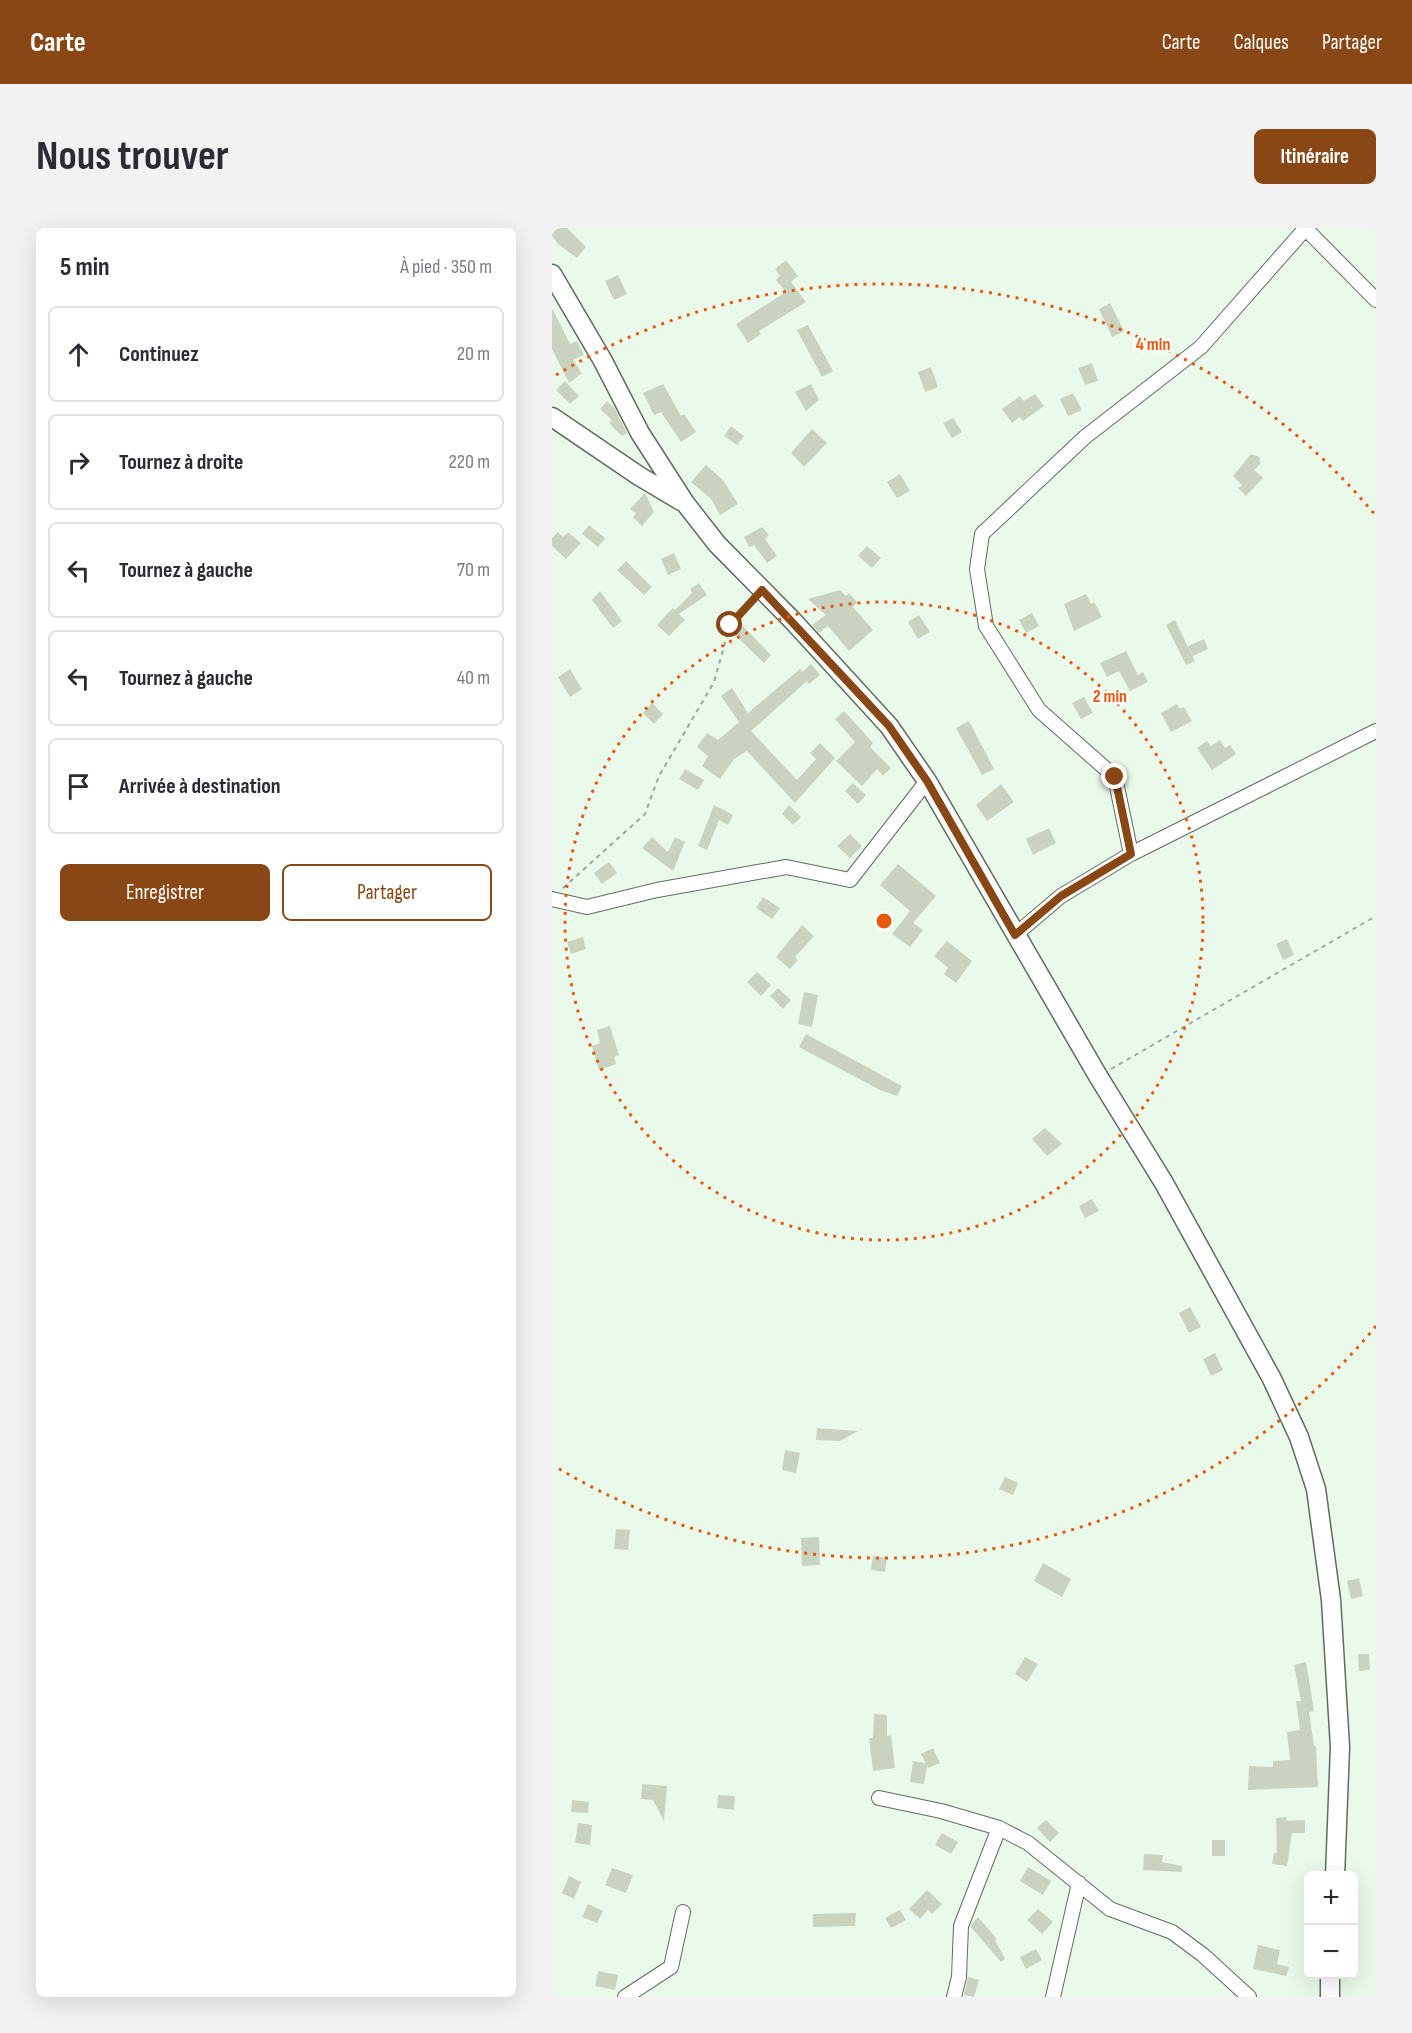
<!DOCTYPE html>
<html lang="fr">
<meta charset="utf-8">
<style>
body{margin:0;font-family:"Sofia Sans Condensed",sans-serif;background:#f2f2f3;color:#2b2b33}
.controls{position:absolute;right:18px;bottom:18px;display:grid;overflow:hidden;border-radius:9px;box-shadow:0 6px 24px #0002}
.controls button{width:54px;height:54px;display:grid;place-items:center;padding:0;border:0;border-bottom:2px solid #e1e1e2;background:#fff;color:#2b2b33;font:30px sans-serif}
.stop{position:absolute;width:18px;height:18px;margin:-14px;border:4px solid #894715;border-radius:50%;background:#fff}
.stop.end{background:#894715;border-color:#fff;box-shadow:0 2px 6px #0008}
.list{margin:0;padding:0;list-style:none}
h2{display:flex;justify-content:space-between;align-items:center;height:78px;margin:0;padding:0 24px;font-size:26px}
h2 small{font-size:20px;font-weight:400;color:#7c7c81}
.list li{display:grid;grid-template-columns:39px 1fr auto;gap:18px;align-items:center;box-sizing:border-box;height:96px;margin:0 12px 12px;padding:0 12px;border:2px solid #e1e1e2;border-radius:9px}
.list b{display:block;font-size:22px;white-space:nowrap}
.list em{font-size:20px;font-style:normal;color:#7c7c81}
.actions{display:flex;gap:12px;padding:18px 24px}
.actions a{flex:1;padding:14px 0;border:2px solid #894715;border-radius:9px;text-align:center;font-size:21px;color:#894715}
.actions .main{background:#894715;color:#fff}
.icon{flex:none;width:33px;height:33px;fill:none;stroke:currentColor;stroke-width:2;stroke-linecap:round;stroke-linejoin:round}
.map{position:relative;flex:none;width:824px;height:1769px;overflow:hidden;border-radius:9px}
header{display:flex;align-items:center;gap:36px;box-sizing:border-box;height:84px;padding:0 30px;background:#894715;color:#fff}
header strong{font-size:28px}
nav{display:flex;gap:33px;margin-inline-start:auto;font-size:21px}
.intro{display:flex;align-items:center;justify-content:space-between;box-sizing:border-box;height:144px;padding:0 36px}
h1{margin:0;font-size:42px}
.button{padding:15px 27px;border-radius:9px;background:#894715;color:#fff;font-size:21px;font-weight:700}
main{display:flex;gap:36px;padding:0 36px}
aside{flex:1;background:#fff;border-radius:9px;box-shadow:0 6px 24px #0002}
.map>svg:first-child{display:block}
.building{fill:#cad3c0}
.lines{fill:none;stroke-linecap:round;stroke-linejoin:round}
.minor-casing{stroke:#5f6d5f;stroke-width:16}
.tertiary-casing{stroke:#5f6d5f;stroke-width:21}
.path{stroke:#9aa69b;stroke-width:2;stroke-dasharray:4.5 4.5;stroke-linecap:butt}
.minor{stroke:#fff;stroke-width:14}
.tertiary{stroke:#fff;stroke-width:18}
.route{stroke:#894715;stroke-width:8}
.ring{fill:none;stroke:#e8590c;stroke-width:3;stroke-dasharray:3 6}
.centre{fill:#e8590c;stroke:#fff;stroke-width:3}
.ring-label{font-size:18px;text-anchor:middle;font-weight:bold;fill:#e8590c;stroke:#fff;stroke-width:5;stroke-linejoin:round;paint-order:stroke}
</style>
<header>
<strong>Carte</strong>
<nav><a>Carte</a><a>Calques</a><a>Partager</a></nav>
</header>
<div class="intro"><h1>Nous trouver</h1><a class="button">Itinéraire</a></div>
<main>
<aside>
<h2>5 min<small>À pied · 350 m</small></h2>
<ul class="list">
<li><svg class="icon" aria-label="ahead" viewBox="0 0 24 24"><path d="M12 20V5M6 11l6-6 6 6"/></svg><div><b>Continuez</b></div><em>20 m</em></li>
<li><svg class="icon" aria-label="right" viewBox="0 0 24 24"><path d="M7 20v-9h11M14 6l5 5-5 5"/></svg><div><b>Tournez à droite</b></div><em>220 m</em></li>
<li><svg class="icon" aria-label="left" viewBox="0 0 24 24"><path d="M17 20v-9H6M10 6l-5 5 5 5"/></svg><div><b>Tournez à gauche</b></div><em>70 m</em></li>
<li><svg class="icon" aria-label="left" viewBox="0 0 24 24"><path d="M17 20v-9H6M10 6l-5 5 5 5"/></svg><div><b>Tournez à gauche</b></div><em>40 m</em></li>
<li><svg class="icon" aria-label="arrive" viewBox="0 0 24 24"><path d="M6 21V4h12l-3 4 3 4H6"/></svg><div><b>Arrivée à destination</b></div></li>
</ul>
<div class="actions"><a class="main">Enregistrer</a><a>Partager</a></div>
</aside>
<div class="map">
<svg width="824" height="1769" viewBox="0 0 824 1769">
<rect width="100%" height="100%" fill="#e9faea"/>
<!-- building -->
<path class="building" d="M0 0H15L34 19 25 30 6 16 0 8Z
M234 32 246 48 239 54 254 74 207 103 209 106 196 115 184 96 234 64 224 52 228 48 223 41Z
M66 47 75 66 62 72 53 53Z
M558 75 572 103 560 109 547 81Z
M0 80 18 116 25 113 32 127 21 132 30 145 17 155 0 121Z
M256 97 281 143 270 149 245 102Z
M540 135 546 153 533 157 526 140Z
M379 139 386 159 373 164 366 144Z
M13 153 27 168 18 176 4 162Z
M111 156 129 188 132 186 144 204 129 214 109 184 102 187 91 165Z
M259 156 267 172 254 183 243 164Z
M521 165 530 182 516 188 508 171Z
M483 166 492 178 471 193 468 189 460 195 450 181 468 168 472 173Z
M55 173 63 181 75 205 70 208 57 195 60 192 48 181Z
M401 190 410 204 400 210 391 195Z
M179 198 192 208 185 217 172 208Z
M260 201 275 215 252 239 239 225Z
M699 226 708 229V236L702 242 711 250 694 268 686 260 690 257 681 248Z
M154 237 171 252 186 276 168 287 159 271 139 254Z
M348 246 358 263 345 270 335 254Z
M93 265 102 284 90 298 81 289 84 285 78 281Z
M37 297 53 310 46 319 30 306Z
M210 299 217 307 213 311 225 328 215 335 202 317 197 319 192 309Z
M6 304 11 309 16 304 29 315 14 331 0 318V310Z
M315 318 329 330 320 340 306 328Z
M122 325 129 341 116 347 109 331Z
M74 333 100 359 92 367 65 342Z
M147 355 155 367 127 386 133 392 117 408 105 397 121 380 123 382 140 365 138 361Z
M288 362 294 368 297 365 305 374 301 379 321 402 297 423 276 398 267 405 260 397 274 387 256 371Z
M48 363 70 393 61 400 40 372Z
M534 366 539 376 542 374 550 389 522 403 512 376Z
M480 385 487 398 474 405 467 392Z
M367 387 378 404 366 411 356 394Z
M623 392 643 433 634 437 614 397Z
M190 397 219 427 212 435 181 405Z
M652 411 656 421 641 428 636 418Z
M574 423 586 447 591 444 596 454 578 463 567 443 555 449 548 435Z
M259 436 268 447 257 456 255 453 199 503 245 552 264 531 258 525 268 515 283 530 243 575 195 523 182 531 168 551 150 538 156 528 145 519 155 505 166 512 187 494 169 468 180 460 196 485 248 441 250 444Z
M18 441 30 461 18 469 6 449Z
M532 469 541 485 529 491 520 475Z
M100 475 111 486 102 496 91 485Z
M625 476 628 481 632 479 640 493 619 504 609 485Z
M292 483 321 515 318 519 339 540 331 548 325 541 310 558 284 533 303 514 283 491Z
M417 493 442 541 430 547 404 500Z
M668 512 673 520 678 517 684 526 660 542 645 520 655 513 659 518Z
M133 541 152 552 146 562 127 551Z
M301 555 314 567 306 576 293 563Z
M449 556 462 574 435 593 424 577Z
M162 577 181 587 176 597 167 592 155 622 146 618Z
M237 577 249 589 241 597 230 586Z
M497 600 504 615 481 627 474 611Z
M298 606 310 618 298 630 285 618Z
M100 609 116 624 123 609 133 614 121 643 90 620Z
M57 634 65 645 50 656 42 645Z
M346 636 384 668 361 695 371 702 358 719 340 706 358 683 328 657Z
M211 669 228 680 220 691 204 680Z
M250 697 262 708 243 729 246 732 238 741 224 729Z
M31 709 34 721 19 726 15 714Z
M735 711 742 727 731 732 724 716Z
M395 713 420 733 404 755 392 746 396 740 382 728Z
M205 744 219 757 209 768 195 754Z
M226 760 239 772 231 781 218 768Z
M252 764 266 767 260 799 246 796Z
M58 798 67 827 62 829 64 836 47 842 40 818 48 815 45 802Z
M254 806 350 858 345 868 328 862 247 819Z
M493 900 510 916 495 928 480 911Z
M540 971 547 983 533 990 527 978Z
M638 1079 649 1099 637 1105 627 1085Z
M663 1125 671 1142 659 1148 651 1131Z
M265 1200 306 1203 288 1213 264 1212Z
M233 1222 248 1225 244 1245 230 1242Z
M453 1249 466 1255 461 1267 447 1261Z
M64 1301 78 1302 76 1322 62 1321Z
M267 1309 268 1337 250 1338 249 1310Z
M321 1328 335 1330 333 1344 319 1342Z
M491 1335 519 1351 510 1369 482 1353Z
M807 1350 811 1368 799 1371 795 1353Z
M806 1426H817L818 1442 807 1443Z
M473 1429 486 1436 475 1454 463 1446Z
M754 1434 762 1483 757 1484 762 1518H764L766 1559 696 1562 697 1538 721 1539V1533L738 1532 735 1504 748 1502 744 1473H749L742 1437Z
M322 1486 335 1487V1508L339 1507 343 1540 321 1543 317 1510H321Z
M381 1520 388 1535 376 1540 375 1537 372 1556 358 1554 361 1533 374 1535 369 1526Z
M90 1556 115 1558 112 1593 101 1572 89 1571Z
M166 1567 183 1568 182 1582 165 1580Z
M20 1572 37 1574 36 1585 19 1584Z
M734 1589 735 1593 753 1592V1605H740L735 1638 720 1636 722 1625H725L724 1590Z
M494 1592 507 1605 498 1614 485 1600Z
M26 1595 40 1597 38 1617 23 1615Z
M390 1605 406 1614 399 1626 383 1617Z
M660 1612H673V1628H660Z
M592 1626 611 1627 610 1634 630 1638V1644L591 1642Z
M476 1639 499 1653 491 1667 468 1653Z
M60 1640 81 1647 74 1665 53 1657Z
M17 1648 29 1654 22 1671 10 1665Z
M375 1662 390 1676 380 1686 376 1682 368 1691 357 1681Z
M36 1676 51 1683 45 1695 30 1689Z
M486 1681 501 1694 490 1706 475 1692Z
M348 1682 354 1692 339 1700 333 1690Z
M304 1685 303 1698 261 1699V1686Z
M426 1689 445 1711 443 1712 453 1731 449 1734 418 1698Z
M706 1717 728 1722 725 1736 737 1739 734 1748 701 1741Z
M484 1721 490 1732 474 1741 468 1729Z
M46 1743 66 1747 63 1762 43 1758Z
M416 1749 427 1752 422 1769 412 1767Z"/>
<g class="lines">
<defs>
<path id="minor" d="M753 0 824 72
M579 626 563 549 487 482 434 398 425 341 430 306 533 209 649 119 753 1
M0 671 35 679 105 662 234 639 298 652 375 553
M463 707 509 668 579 626 824 503
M327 1570 389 1583 447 1600 476 1615 558 1681 620 1704 651 1727 697 1769
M73 1769 119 1739 131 1684
M402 1769 407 1749 409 1698 447 1600
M501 1769 527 1655"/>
<path id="tertiary" d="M0 46 51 133 88 205 133 275 165 316 241 393 337 498 375 553 546 848 612 955 720 1151 747 1209 764 1261 779 1372 788 1519 783 1648
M0 189 87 248 129 273
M778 1769V1746"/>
</defs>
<!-- minor casing -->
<use href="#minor" class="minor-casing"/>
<!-- tertiary casing -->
<use href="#tertiary" class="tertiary-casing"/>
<!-- path -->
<path class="path" d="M11 660 93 586 107 548 162 454 178 397 200 373
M559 841 824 688"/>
<!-- minor -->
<use href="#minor" class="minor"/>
<!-- tertiary -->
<use href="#tertiary" class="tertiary"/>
</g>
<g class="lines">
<!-- route -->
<path class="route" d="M178 397 210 362 337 498 375 553 463 707 509 668 579 626 563 549"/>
</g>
<!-- distance rings -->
<g class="ring">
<circle cx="332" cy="693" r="319"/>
<path d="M824 1098A637 637 0 0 1 4 1239M4 147A637 637 0 0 1 824 288"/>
</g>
<circle cx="332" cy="693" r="9" class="centre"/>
<g class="ring-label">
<text x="601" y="122">4 min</text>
<text x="558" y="474">2 min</text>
</g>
</svg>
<div class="controls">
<button>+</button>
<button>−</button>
</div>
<div class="stop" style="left:178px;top:397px"></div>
<div class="stop end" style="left:563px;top:549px"></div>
</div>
</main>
